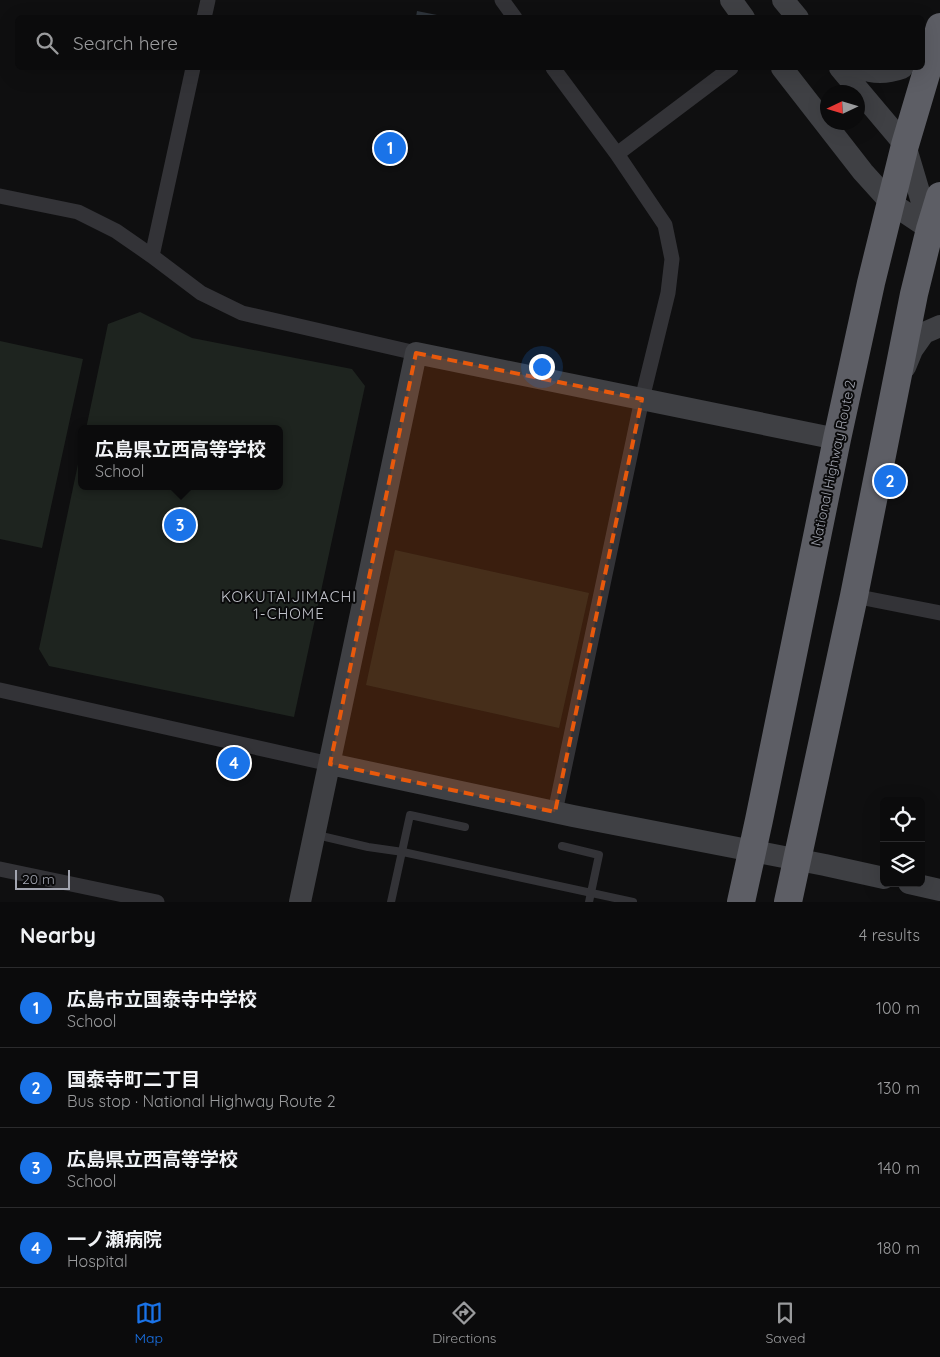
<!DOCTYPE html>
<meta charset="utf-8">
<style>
body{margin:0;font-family:Quicksand,"Noto Sans JP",sans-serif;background:#19191a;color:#f1f3f6}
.controls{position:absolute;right:15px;bottom:15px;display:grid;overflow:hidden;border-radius:8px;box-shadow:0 5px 20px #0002}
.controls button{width:45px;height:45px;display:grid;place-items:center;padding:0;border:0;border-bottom:1px solid #2b2b2d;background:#0b0b0c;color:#f1f3f6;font:25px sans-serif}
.compass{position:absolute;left:820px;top:85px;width:45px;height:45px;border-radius:50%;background:#0b0b0c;box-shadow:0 5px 20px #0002;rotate:266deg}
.scale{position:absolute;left:15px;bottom:12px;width:55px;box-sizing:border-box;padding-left:5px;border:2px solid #a2a5b0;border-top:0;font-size:14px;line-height:18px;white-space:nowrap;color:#a2a5b0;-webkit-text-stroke:4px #0a0a0b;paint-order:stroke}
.you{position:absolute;left:541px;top:366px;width:18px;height:18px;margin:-12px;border:4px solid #fff;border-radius:50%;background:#1a73e8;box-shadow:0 0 0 8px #1a73e833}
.badge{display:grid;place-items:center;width:32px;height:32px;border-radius:50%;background:#1a73e8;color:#fff;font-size:16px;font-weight:700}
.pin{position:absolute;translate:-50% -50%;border:2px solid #fff;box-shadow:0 1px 5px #0006}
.popup{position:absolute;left:78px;top:425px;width:205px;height:65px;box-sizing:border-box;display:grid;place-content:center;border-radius:8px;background:#0b0b0c;filter:drop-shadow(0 1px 4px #0005);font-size:16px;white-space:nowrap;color:#9a9b9d}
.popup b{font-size:19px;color:#f1f3f6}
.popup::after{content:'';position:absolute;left:50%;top:100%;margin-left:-10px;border:10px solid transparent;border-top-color:#0b0b0c}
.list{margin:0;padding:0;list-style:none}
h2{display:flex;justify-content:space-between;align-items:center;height:65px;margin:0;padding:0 20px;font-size:21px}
h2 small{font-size:16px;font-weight:400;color:#9a9b9d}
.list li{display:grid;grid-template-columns:32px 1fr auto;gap:15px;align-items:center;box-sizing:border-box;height:80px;padding:0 20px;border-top:1px solid #2b2b2d}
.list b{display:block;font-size:19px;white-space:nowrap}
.list p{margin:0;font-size:16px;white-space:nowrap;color:#9a9b9d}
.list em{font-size:16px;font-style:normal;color:#9a9b9d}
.icon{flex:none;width:28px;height:28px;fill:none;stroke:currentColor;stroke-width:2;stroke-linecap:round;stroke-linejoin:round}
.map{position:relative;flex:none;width:940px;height:902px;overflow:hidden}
.search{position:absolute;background:#0b0b0c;box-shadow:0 5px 20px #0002;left:15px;right:15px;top:15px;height:55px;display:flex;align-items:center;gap:12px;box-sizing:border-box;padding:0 18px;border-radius:8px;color:#9a9b9d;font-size:19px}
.sheet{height:385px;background:#0b0b0c}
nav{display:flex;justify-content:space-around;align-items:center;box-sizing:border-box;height:70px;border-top:1px solid #2b2b2d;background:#0b0b0c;font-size:14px;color:#9a9b9d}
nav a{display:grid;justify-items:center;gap:2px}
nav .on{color:#1a73e8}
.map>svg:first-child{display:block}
.green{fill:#1e241f}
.water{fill:#2e343b}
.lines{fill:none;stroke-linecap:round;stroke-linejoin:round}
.lane{stroke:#333337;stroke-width:8}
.street{stroke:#333337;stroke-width:15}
.secondary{stroke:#3f4044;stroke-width:22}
.highway{stroke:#5d5e65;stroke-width:28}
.marked{fill:#e8590c;fill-opacity:0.2;stroke:#e8590c;stroke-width:4;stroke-dasharray:10 6;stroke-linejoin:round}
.labels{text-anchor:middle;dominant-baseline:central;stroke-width:4;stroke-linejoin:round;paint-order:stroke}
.street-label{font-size:14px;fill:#a2a5b0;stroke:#0a0a0b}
.neighbourhood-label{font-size:15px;letter-spacing:1px;fill:#c2c4cc;stroke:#0a0a0b}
</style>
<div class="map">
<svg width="940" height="902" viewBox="0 0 940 902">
<rect width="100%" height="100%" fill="#0f0f10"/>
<!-- green -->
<path class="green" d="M140 312 192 338 352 369 365 386 294 717 49 666 39 649 81 450V486H279V429H86L108 324Z
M0 341 83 359 42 548 0 539Z
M395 550 589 593 559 728 366 685Z"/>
<!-- water -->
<path class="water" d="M417 11 447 17H416Z"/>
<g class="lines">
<!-- lane -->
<path class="lane" d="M317 835 368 847 403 852 633 902
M562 846 599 855 589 902
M391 902 410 815 465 827"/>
<!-- street -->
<path class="street" d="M502 0 515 18
M204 18 208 0
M553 68 617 154 665 225 672 259 668 293 642 399 555 812
M617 154 731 68
M0 196 78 212 116 231 152 256 201 293 242 313 416 353
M152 256 193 68
M854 596 940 613
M0 690 330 764
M0 869 157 902"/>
<!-- secondary -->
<path class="secondary" d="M731 0 744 18
M783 0 798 18
M782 68 863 172 891 203 930 229
M840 68 905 145 930 229 933 234
M860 68C874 74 888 73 902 68
M905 367 912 350 924 333 940 326
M330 764 573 816 825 865 884 878
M909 883 940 890
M300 902 416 353 837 439"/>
<!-- highway -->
<path class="highway" d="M741 902 759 820 837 439 871 283 905 145 940 27
M788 902 854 596 914 294 930 229 940 196"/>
</g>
<!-- marked area -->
<path class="marked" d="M416 353 642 399 555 812 330 764Z"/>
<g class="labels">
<!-- street labels -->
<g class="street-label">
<text transform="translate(833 463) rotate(-78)">National Highway Route 2</text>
</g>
<!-- neighbourhood labels -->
<g class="neighbourhood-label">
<text x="289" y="596">KOKUTAIJIMACHI<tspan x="289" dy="17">1-CHOME</tspan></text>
</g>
</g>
</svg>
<div class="controls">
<button><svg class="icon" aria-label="locate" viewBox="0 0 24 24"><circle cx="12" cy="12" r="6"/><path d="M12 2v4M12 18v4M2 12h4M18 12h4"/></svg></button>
<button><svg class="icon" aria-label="layers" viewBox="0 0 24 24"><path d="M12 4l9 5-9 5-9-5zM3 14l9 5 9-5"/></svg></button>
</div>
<svg class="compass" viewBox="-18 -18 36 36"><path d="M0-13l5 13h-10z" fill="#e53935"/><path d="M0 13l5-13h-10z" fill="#9a9b9d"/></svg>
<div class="scale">20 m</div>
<div class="you"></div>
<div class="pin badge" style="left:390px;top:148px">1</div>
<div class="pin badge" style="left:890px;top:481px">2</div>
<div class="pin badge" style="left:180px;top:525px">3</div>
<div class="popup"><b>広島県立西高等学校</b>School</div>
<div class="pin badge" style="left:234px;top:763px">4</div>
<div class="search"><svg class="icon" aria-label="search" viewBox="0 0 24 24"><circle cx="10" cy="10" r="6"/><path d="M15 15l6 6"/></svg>Search here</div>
</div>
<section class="sheet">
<h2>Nearby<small>4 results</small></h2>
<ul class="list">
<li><span class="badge">1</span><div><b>広島市立国泰寺中学校</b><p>School</p></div><em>100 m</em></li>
<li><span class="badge">2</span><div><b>国泰寺町二丁目</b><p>Bus stop · National Highway Route 2</p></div><em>130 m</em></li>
<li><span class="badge">3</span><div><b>広島県立西高等学校</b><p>School</p></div><em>140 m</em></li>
<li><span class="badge">4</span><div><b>一ノ瀬病院</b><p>Hospital</p></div><em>180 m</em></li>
</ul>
</section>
<nav>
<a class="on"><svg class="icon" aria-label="map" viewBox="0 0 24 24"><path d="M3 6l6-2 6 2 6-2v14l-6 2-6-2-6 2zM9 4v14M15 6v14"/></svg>Map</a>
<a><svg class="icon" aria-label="directions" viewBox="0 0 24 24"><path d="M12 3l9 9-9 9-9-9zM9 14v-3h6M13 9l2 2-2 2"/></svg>Directions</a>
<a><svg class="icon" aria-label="saved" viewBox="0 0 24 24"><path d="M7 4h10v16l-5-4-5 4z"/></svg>Saved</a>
</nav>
